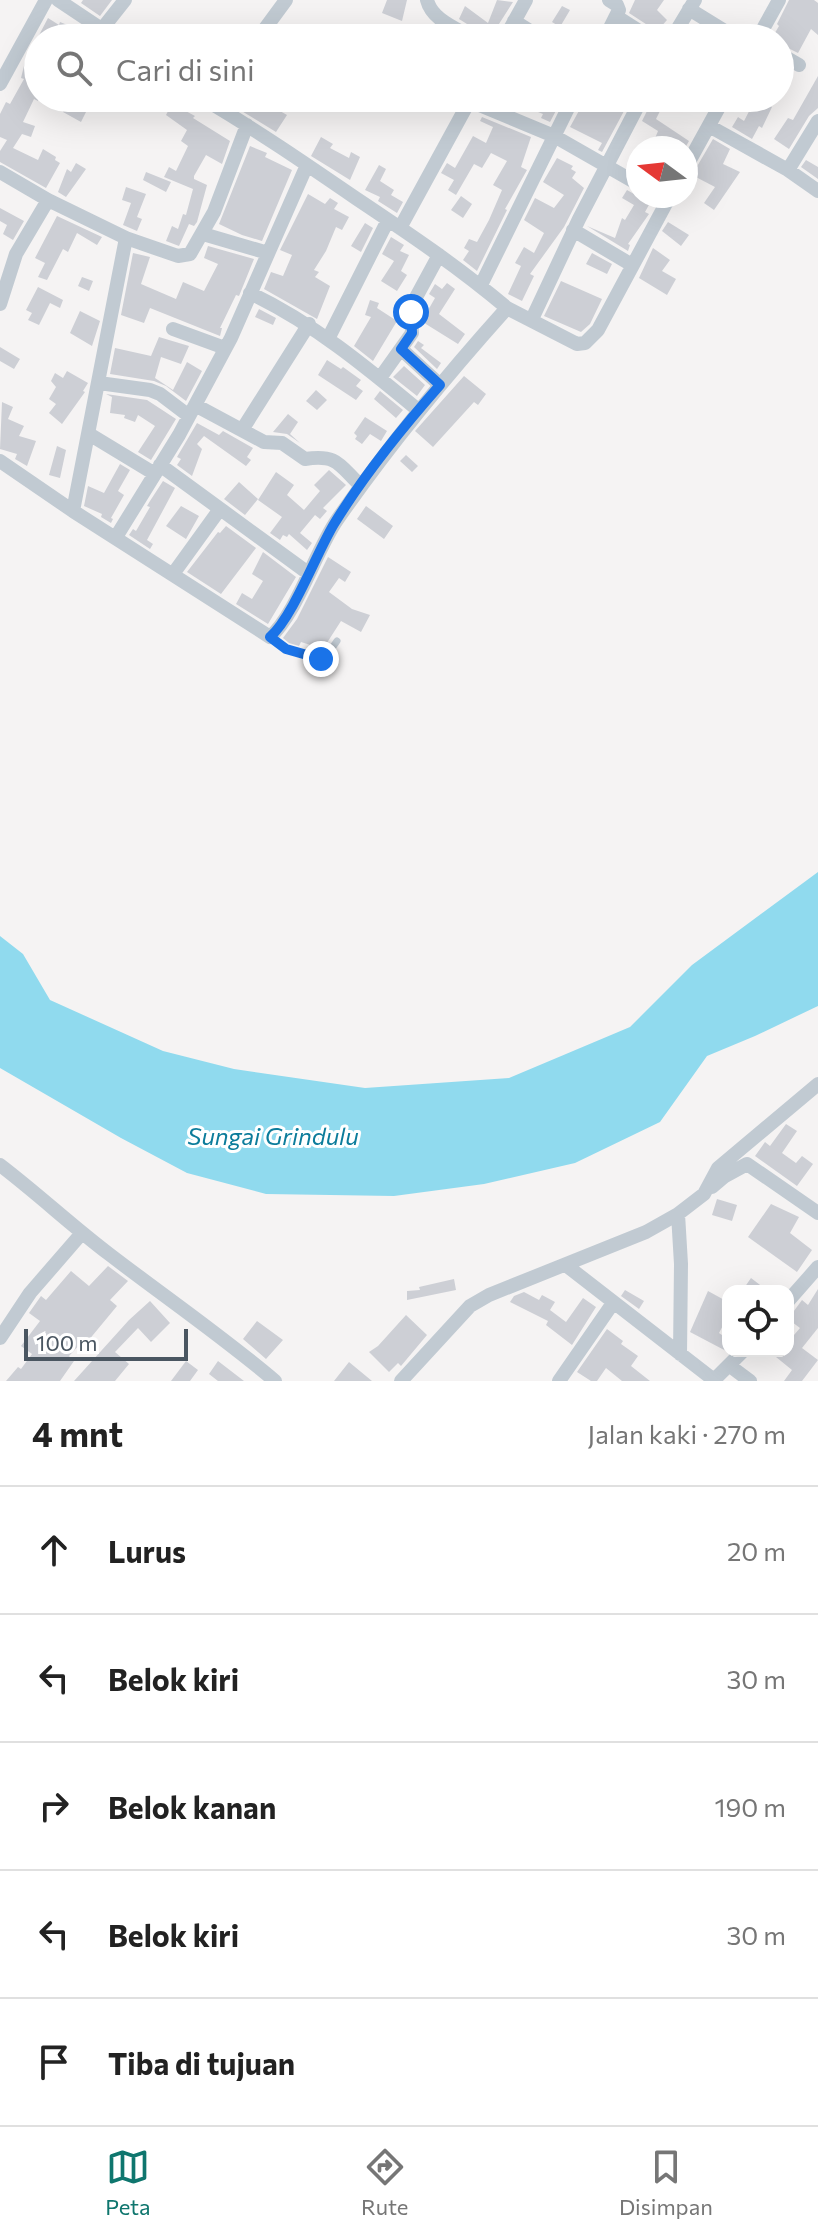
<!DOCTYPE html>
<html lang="id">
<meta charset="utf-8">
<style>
body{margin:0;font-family:Commissioner,sans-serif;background:#f6f6f6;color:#222}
.controls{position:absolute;right:24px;bottom:24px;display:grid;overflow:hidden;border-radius:16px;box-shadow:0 8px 32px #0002}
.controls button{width:72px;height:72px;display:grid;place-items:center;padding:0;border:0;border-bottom:2px solid #e0e0e0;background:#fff;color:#222;font:40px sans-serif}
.compass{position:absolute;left:626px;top:136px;width:72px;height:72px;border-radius:50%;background:#fff;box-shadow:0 8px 32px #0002;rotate:285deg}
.scale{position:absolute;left:24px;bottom:20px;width:164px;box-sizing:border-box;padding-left:8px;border:4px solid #4a5661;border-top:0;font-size:22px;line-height:28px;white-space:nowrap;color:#4a5661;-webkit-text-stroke:6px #fff;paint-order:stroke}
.stop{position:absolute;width:24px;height:24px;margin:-18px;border:6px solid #1a73e8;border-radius:50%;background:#fff}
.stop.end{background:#1a73e8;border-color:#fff;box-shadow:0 2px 8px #0008}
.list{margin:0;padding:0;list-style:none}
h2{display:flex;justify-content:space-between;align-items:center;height:104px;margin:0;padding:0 32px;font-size:34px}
h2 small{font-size:26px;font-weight:400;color:#767676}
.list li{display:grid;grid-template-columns:52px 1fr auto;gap:24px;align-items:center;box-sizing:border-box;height:128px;padding:0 32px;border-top:2px solid #e0e0e0}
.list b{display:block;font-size:30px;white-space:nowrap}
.list em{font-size:26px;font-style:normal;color:#767676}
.icon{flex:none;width:44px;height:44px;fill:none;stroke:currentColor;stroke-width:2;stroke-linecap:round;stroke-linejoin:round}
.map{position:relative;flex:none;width:818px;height:1381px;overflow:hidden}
.search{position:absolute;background:#fff;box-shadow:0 8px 32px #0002;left:24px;right:24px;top:24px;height:88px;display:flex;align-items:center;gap:20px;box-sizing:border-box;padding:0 28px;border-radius:44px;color:#767676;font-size:30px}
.sheet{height:744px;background:#fff}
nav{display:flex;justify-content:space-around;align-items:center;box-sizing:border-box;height:112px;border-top:2px solid #e0e0e0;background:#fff;font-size:22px;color:#767676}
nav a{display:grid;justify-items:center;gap:4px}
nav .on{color:#0f766e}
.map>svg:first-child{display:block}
.water{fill:#90daee}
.building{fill:#cdcfd5}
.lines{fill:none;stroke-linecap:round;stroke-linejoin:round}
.lane{stroke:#c1cad2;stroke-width:7}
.street{stroke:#c1cad2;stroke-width:14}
.route{stroke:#1a73e8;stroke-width:10}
.labels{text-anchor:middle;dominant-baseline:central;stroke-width:6;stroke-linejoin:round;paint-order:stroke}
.water-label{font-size:24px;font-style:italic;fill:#0c7c9b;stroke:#fff}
</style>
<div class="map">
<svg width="818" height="1381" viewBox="0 0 818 1381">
<rect width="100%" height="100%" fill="#f5f3f3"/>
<!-- water -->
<path class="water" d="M818 872V1006L755 1036 707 1056 660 1122 575 1163 484 1184 394 1196 266 1194 187 1173 121 1138 0 1068V936L23 954 50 1000 163 1051 234 1069 365 1088 509 1078 630 1027 692 965Z"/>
<!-- building -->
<path class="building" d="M83 0H112L100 16 81 3Z
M387 0H407L402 21 382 13Z
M497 0 513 2 490 38H482L483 34 459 19 465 6 488 23Z
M635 0H664L657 10 667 20 660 28 663 30 660 36 655 30 629 13Z
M789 0H814L818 3V35L811 29 798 53 780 44V38H772L779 26 777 24Z
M562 6 570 10 560 27 552 22Z
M48 18 59 25 60 22 70 26 65 38H38V101L34 99 23 122 35 126 31 137 22 134 13 148 38 160 43 149 56 157 55 160 60 163 46 188 0 162V151L7 140 0 137V114L6 102 10 104 24 79 21 78 25 62Z
M818 76V108L809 116 789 149 774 139 788 118 793 120Z
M70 98H93L81 122 63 112Z
M175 98 185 103 182 109 195 116 193 118 230 141 222 164 206 155 194 176V179L207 185 197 222 194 226 189 224 179 246 166 241 172 226 178 229 183 214 186 215 193 189 164 177 169 167 176 171 188 146 181 141 187 130 166 115Z
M227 98H258L256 101 271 110 273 107 287 115 276 132 240 110 242 108Z
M539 98H550L560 103 550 122 541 118 543 114 533 110Z
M586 98H631L602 152 598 150 602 143 570 127Z
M756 98H766L763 102 772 107 762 128 759 126 752 139 732 127 738 117 744 121Z
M650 105 660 111 656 119 689 141 685 148H679L666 139 662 148H651L658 131 642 121Z
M482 117 531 137 521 167 527 170 505 209 507 210 477 271 463 260 469 251 464 248 469 239 477 242 489 220 502 190 493 185 507 161 491 153 482 168 474 164 456 195 448 190 454 180 441 173 447 163 455 168 473 136 486 143 493 127 480 121Z
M321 137 333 144 330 148 349 158 351 152 360 157 350 180 311 156Z
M713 139 730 149 723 164 740 172 714 210 704 203 715 187 692 175Z
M250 146 267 153 265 157 292 170 262 241 242 235 219 224Z
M557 158 573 166 571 169 576 172 572 178 584 188 564 227 530 274 534 276 522 301 508 294 521 266 515 263 524 247 534 253 544 233 524 220 535 198 554 208 564 195 543 182Z
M806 160 818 167V179L801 167Z
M76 163 86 169 66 197 58 192 67 169 71 172Z
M379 165 386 169 380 181 394 190 391 195 403 202 397 213 378 201 380 197 365 190Z
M146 172 171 182 166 192 143 180Z
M126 187 146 194 137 217 142 219 137 231 123 225 131 203 122 200Z
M627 190 650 203 645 212 649 214 628 244 630 245 628 251 587 226 615 238 622 218 625 220 634 205 622 198Z
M308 194 325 204 330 198 338 203 334 209 349 217 342 230 336 227 326 251 314 270 319 272 315 277 330 286 317 319 264 289 271 272 283 276 292 255 280 250Z
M461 196 472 204 463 218 451 210Z
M0 208 24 221 13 240 3 234 7 225 0 221Z
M57 216 102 237 97 245 77 233 68 252 63 249 47 280 38 277 45 263 35 258Z
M668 222 689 235 681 246 662 231Z
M365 223 373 228 361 252 351 246Z
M391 237 404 245 400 251 409 255 401 271 407 275 397 291 381 281 394 261 382 254Z
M208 246 254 259 239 296 236 295 220 328H222L220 336 150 308 144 323 121 315 133 253 150 257 141 284 176 299 183 282 204 291 218 264 204 258Z
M653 248 670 260 662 271 676 279 667 295 639 278Z
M592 253 612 264 607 274 586 264Z
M82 277 93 281 89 291 78 286Z
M561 281 602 299 590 324 581 332 544 316Z
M447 283 455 289 439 314 465 334 458 344 421 321 422 309 427 312 435 298 429 294 435 284 442 289Z
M38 287 63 300 60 308 50 303 39 325 28 320 32 313 26 310Z
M370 300 379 303 377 308 397 321 373 361 354 346 371 317 365 315Z
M259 309 276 318 273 325 255 317Z
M80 311 100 321 92 346 70 333Z
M159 337 189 346 181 364 161 357 155 378 173 390 187 362 202 371 186 401 166 386 154 381 110 374 115 348 151 356Z
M418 341 424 345 421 348 441 363 437 369 414 347Z
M0 347 20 359 14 369 0 361Z
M327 360 341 369 343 367 361 380 356 386 363 391 356 400 318 375Z
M404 366 425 385 417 396 393 377Z
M67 371 88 383 83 391 85 392 62 424 49 413 56 404 49 399 56 387 51 381 55 373 63 378Z
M464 376 486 394 478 405 474 402 433 447 415 431Z
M316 390 327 400 317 410 306 401Z
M380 391 403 410 396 418 374 399Z
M106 394 147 400 176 419 151 460 138 452 155 426 138 415 135 422 124 418 125 415 110 413 112 397Z
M2 402 13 407 8 419 24 426 19 436 36 441 27 466 15 459 17 454 0 449Z
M288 414 298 422 290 434 300 443 287 434 273 432Z
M365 417 387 431 381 441 370 434 362 444 355 439 357 436 354 433Z
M197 423 219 435 223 431 253 448 247 457 251 460 246 466 204 436 197 444 202 449 192 476 177 465 181 459 177 457Z
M57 446 66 450 60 478 49 475Z
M406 455 418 466 412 472 400 461Z
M120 464 130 470 118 491 124 495 111 518 113 519 111 523 101 517 102 514 84 506 88 486 104 493Z
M329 470 346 485 323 508 327 511 320 519 315 515 300 533 312 543 307 550 289 534 287 537 283 535 280 540 270 533 282 517 258 500 276 472 294 485 287 495 304 510 320 491 314 485Z
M163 481 175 488 147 540 153 544 150 549 129 535 133 529 136 531 150 507 147 506 150 501Z
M239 482 258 499 245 515 224 499Z
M181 506 199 516 186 539 166 526Z
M366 506 393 526 384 539 357 519Z
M226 526 256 548 221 594 187 572 218 532 220 533Z
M263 552 296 577 268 624 236 604 242 593 252 599 263 581 252 574Z
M328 557 351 572 345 582 339 578 329 592 352 609 370 615 361 632 341 621 323 649 301 642 299 646 289 643 283 638 297 619Z
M786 1124 797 1131 782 1153 796 1163 802 1156 813 1164 797 1186 755 1156 765 1142 770 1146Z
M717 1199 737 1205 732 1221 712 1215Z
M771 1204 799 1217 790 1233 812 1250 797 1272 748 1237Z
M108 1266 128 1281 110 1300 117 1306 88 1341 85 1339 69 1356 74 1361 60 1381H6L18 1367 21 1369 32 1354 21 1346 40 1321 29 1313 41 1296 46 1300 71 1271 89 1286Z
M751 1278 768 1291H742Z
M454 1279 456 1290 407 1300V1291L420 1290 419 1287Z
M818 1289V1328L802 1348 818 1360 802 1381H784L792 1370 776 1357 781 1351H788V1342L800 1328 788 1319 802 1300 808 1305Z
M625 1290 644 1301 639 1309 621 1296Z
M708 1291 728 1302V1316L719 1333 728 1339V1352L690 1332Z
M524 1292 539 1300 542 1295 555 1302 550 1310 566 1322 583 1298 596 1307 572 1345 546 1325 548 1321 510 1302 514 1296Z
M150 1301 170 1323 151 1342 138 1328 115 1352 129 1364 115 1381H74L129 1320Z
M406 1315 427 1335 401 1366 398 1363 389 1372 369 1352 378 1346Z
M257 1321 283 1340 266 1359 243 1339Z
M607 1329 623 1341 621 1344 638 1356 631 1366 650 1381H622L606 1368 597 1381H591L577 1372Z
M186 1361 198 1370 190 1381H171Z
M218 1361 244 1381H218L209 1374Z
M349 1362 372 1381H334Z"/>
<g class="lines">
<!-- lane -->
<path class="lane" d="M270 637 286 649 321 659 325 658 337 641"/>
<!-- street -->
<path class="street" d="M58 0 115 38
M427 0C432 20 456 28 472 38
M689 9 736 38
M617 17 650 38
M514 21 541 38
M102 29 125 0
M258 38 286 0
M505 38 526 0
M605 38 619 10 617 5 609 0
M672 38 695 0
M758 38 779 0
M780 54 799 65
M0 84 46 0
M202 98C255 129 306 164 357 199 408 233 460 268 507 308
M470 101 554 136 638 184
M709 126 788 170 818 191
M686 167 724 98
M788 170 818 121
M0 172 48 200 126 238 73 511
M400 228 471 98
M573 230 632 265
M203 234 268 253
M126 238 178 256 190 254 214 212 247 125
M481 285 573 98
M250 293C313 323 365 366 418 410
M0 304 16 254 48 200
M532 319 579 219 642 98
M173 329 225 348
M328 339 388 220
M401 349 440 385
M380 378 412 333 411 312 414 301 439 255
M99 383 150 390 160 394 189 416
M195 405 264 442 282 443 305 459C338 454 339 465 361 486
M242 430 309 324
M89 434 155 474
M0 461 73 511 270 637C296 615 316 550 337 520 389 445 446 376 507 308L577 344 585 343 598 330 670 196
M160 465 308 573
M116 537 179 435 231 338 307 165
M173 574 220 509
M0 1165C38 1194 72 1226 109 1254 165 1297 222 1336 275 1381
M712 1187 725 1176 747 1164 818 1213
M678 1214 681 1264 680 1354
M567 1266 714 1380
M788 1301 818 1267
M0 1338 30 1293 82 1233
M730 1366 750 1381
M401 1381 470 1306 489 1295 646 1232 678 1214 704 1194 718 1168 818 1084
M559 1381 613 1303
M713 1381 743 1351"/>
</g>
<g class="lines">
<!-- route -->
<path class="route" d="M321 659 286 649 270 637C293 617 317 552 334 524 364 475 402 428 440 385L401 349 412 333 411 312"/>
</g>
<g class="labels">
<!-- water labels -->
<g class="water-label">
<text x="273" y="1135">Sungai Grindulu</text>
</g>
</g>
</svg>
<div class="controls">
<button><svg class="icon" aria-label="locate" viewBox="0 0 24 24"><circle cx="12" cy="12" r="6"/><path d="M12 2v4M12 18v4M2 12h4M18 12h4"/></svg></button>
</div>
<svg class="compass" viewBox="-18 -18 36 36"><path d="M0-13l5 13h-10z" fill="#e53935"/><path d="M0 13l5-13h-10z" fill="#767676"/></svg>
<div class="scale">100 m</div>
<div class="stop" style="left:411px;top:312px"></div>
<div class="stop end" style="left:321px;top:659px"></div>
<div class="search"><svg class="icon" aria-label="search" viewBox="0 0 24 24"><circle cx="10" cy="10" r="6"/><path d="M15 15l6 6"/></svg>Cari di sini</div>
</div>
<section class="sheet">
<h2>4 mnt<small>Jalan kaki · 270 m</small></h2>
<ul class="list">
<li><svg class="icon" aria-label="ahead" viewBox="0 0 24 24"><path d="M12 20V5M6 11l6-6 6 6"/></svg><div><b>Lurus</b></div><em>20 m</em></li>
<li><svg class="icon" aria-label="left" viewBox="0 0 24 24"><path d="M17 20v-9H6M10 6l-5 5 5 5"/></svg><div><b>Belok kiri</b></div><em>30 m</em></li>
<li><svg class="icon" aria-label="right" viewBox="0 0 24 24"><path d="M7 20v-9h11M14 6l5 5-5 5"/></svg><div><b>Belok kanan</b></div><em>190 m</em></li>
<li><svg class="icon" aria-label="left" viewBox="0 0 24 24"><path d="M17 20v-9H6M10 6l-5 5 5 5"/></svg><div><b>Belok kiri</b></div><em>30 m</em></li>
<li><svg class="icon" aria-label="arrive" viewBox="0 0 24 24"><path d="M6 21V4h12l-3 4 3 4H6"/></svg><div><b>Tiba di tujuan</b></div></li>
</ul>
</section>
<nav>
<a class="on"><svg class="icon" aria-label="map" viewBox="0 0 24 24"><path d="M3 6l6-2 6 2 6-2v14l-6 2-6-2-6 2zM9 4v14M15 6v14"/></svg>Peta</a>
<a><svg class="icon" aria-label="directions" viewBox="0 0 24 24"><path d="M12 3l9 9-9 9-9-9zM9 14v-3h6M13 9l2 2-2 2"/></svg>Rute</a>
<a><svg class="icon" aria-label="saved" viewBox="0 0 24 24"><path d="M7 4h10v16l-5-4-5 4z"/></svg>Disimpan</a>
</nav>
